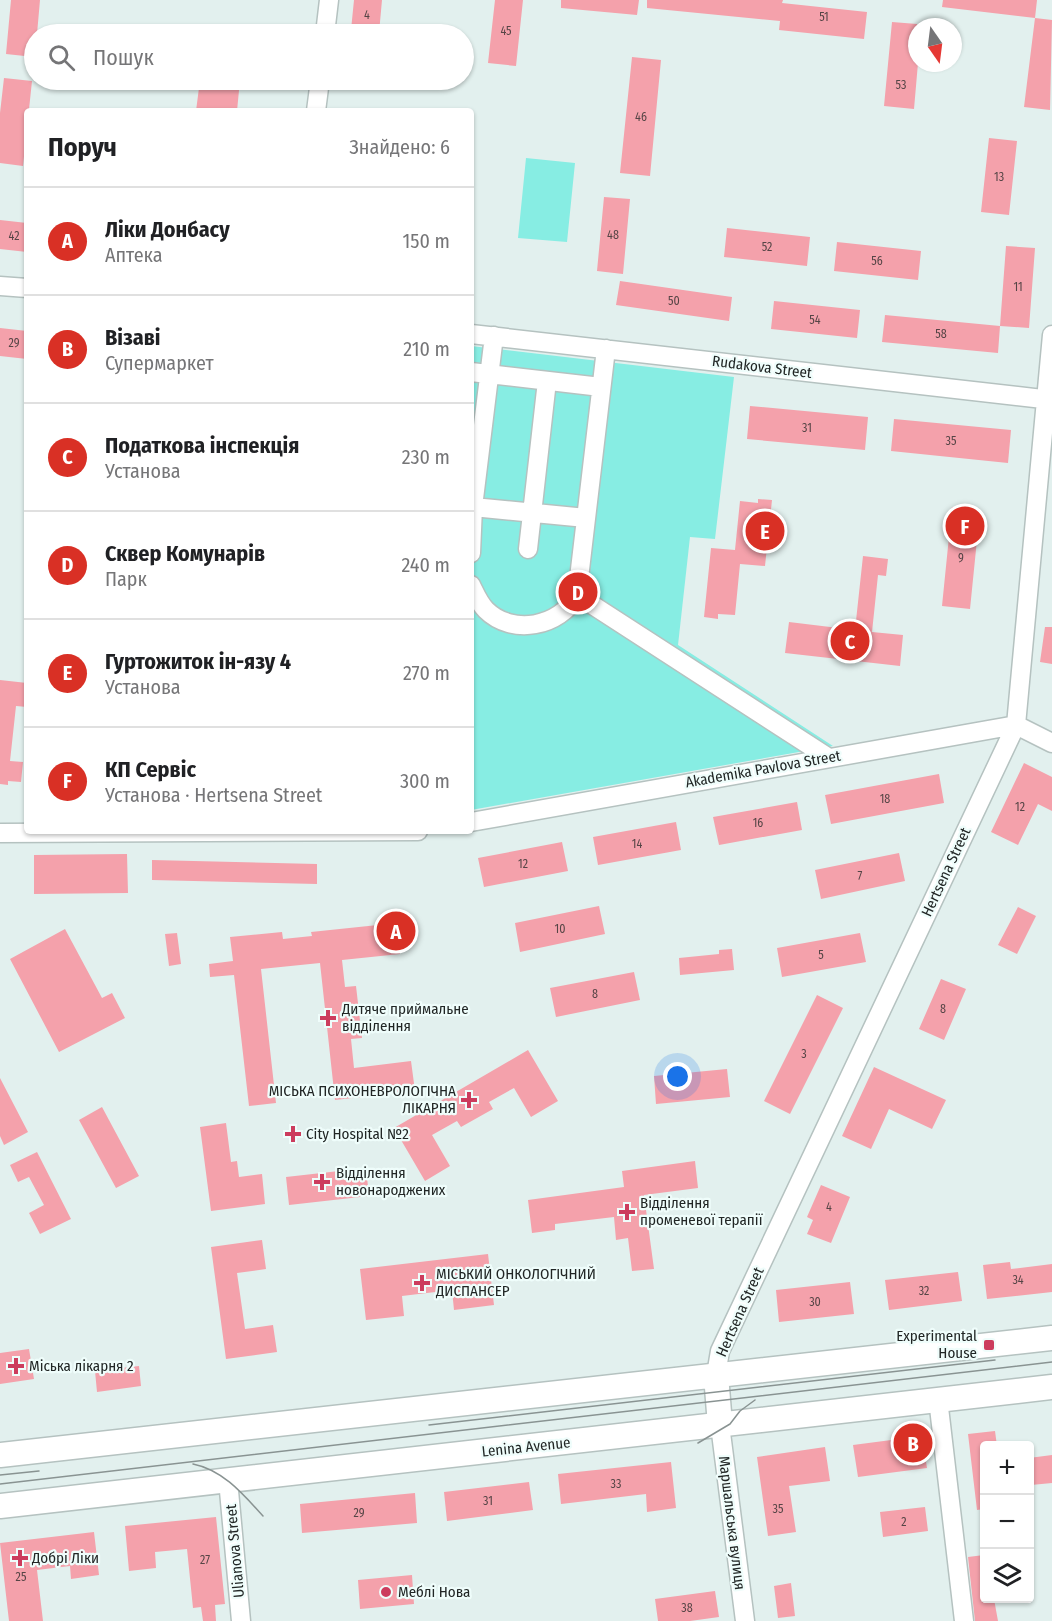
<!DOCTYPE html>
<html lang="uk">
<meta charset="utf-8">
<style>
body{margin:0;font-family:"Fira Sans Condensed",sans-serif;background:#f6f6f6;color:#202124}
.controls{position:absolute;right:18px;bottom:18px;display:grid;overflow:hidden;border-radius:6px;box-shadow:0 2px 4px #0004}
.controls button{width:54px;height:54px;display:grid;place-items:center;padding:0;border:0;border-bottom:2px solid #e0e0e0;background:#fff;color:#202124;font:30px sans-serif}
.compass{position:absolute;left:908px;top:18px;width:54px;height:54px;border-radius:50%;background:#fff;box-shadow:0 2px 4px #0004;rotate:166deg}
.you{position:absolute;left:678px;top:1077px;width:21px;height:21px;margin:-15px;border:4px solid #fff;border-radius:50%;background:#1a73e8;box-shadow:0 0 0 9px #1a73e833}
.badge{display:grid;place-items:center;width:39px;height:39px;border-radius:50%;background:#d93025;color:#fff;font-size:20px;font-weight:700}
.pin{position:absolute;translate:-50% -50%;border:3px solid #fff;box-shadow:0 2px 6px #0006}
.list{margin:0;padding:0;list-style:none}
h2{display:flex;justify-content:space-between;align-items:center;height:78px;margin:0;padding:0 24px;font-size:26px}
h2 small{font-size:20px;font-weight:400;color:#757577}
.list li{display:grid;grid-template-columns:39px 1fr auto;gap:18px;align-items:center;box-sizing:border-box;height:108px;padding:0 24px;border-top:2px solid #e0e0e0}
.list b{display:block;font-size:22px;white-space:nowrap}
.list p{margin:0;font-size:20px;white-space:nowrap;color:#757577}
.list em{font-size:20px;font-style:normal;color:#757577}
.icon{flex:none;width:33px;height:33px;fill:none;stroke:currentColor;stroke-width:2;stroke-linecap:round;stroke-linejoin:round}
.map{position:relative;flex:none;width:1052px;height:1621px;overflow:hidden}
.search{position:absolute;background:#fff;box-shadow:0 2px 4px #0004;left:24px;top:24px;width:450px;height:66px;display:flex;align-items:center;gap:15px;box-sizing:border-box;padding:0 21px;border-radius:33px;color:#757577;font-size:22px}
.panel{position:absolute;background:#fff;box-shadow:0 2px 4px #0004;left:24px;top:108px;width:450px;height:726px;border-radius:6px}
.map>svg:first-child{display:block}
.green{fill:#87ede3}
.building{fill:#f4a1ab}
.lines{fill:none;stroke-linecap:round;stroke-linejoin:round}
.minor-casing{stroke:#b5c2c0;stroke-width:21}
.major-casing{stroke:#b5c2c0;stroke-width:27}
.minor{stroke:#fff;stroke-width:18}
.major{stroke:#fff;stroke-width:24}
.tram{stroke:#899392;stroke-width:1.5}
.poi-dot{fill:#cc3c5d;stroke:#effdfb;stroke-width:2}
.labels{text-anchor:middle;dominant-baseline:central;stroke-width:4.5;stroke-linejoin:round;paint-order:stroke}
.number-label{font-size:12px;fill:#564546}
.street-label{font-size:15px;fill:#212625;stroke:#effdfb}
.poi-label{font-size:15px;fill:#212625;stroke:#effdfb;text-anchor:start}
</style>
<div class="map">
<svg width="1052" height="1621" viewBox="0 0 1052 1621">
<rect width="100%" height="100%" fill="#e2f0ee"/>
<!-- green -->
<path class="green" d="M526 158 575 163 567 242 518 238Z
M471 346 734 377 715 539 690 537 678 645 833 746 471 810Z"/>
<!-- building -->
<path class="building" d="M11 0H40L37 34H34V57L6 54Z
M354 0H382L379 33 351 30Z
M495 0H523L516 66 488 63Z
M561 0H639L637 15 561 8Z
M647 0H783L782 3 867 12 864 39 779 30 780 21 647 8Z
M943 0H1037L1035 18 1052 20 1050 110 1024 107 1035 18 942 7Z
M892 22 917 24 918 63 914 109 884 106Z
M632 57 661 60 650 176 620 173Z
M4 78 32 81 23 166 0 163V113Z
M200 80H240L237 111H196Z
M989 138 1017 141 1009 215 981 212Z
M604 197 630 199 623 274 597 271Z
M0 220 27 223V252L0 249Z
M727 228 810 237 807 266 724 257Z
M837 242 921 251 918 280 834 271Z
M1006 246 1035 248 1029 328 1000 326Z
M620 281 732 297 729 321 616 305Z
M774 301 860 310 857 338 771 329Z
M885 315 1000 326 998 353 882 342Z
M0 328 27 331V359L0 356Z
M750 406 868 417 865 450 747 439Z
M894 419 1011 430 1008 463 891 451Z
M758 499 772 500 765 566 740 564 735 615 718 614V619L704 617 711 548 735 550 740 501 758 503Z
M952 507 980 510 970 609 942 606Z
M863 556 888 559 886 576 878 575 872 632 903 635 900 666 785 653 789 622 855 630Z
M1045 627H1052V664L1040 662Z
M0 680 27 683V707L16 706 10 761 23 762 21 782 8 781V785L0 784Z
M1024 763 1052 777V811L1038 804 1018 845 991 832Z
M939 774 944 803 831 824 825 795Z
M797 802 802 830 719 845 713 817Z
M676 822 681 850 598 865 593 837Z
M562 842 568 871 484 887 478 858Z
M899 853 905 881 821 899 815 870Z
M127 854 128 893 34 894V855Z
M152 860 317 864V884L152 880Z
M599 906 605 934 520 952 515 923Z
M1018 907 1036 916 1017 954 998 945Z
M397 923 400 954 342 960 345 987 356 986 362 1038 351 1039 354 1068 411 1061 415 1091 335 1100 320 963 261 969 276 1103 249 1106 234 975 210 977 209 964 233 961 230 937 282 932 283 939 312 936 311 932Z
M65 929 102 998 112 993 125 1018 59 1052 10 959Z
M177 933 181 964 169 966 165 934Z
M860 933 866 962 782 977 777 948Z
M732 949 734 970 680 975 679 958 719 954V950Z
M634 972 640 1000 556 1017 550 988Z
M941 979 966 989 944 1040 919 1029Z
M817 995 843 1008 790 1114 764 1101Z
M528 1050 558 1101 531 1117 514 1088 489 1102 493 1109 461 1127 457 1121 432 1135 450 1166 425 1181 394 1128Z
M874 1067 946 1100 932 1129 889 1109 871 1149 842 1136Z
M727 1069 730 1097 656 1104 654 1076Z
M0 1078 28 1132 4 1145 0 1136Z
M102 1107 139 1176 116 1188 79 1120Z
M226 1123 231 1162 237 1161 239 1177 262 1174 265 1204 211 1211 200 1127Z
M37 1152 71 1219 40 1234 29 1213 44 1205 29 1177 18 1182 10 1165Z
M695 1161 698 1188 644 1195 654 1269 632 1271 628 1238 616 1240 614 1217 555 1224V1230L532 1233 528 1200 624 1187 622 1171Z
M366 1168 369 1196 289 1205 286 1177Z
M821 1185 850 1197 831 1243 807 1234 813 1220 807 1217Z
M262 1240 266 1269 237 1273 245 1329 273 1325 277 1352 226 1359 211 1247Z
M488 1254 494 1305 454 1310 452 1290 402 1296 404 1316 366 1320 360 1269Z
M1010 1262 1011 1269 1052 1264V1292L987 1299 983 1265Z
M958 1272 962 1301 889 1310 885 1280Z
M850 1282 854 1314 779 1322 776 1290Z
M29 1349 34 1379 0 1384V1353Z
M139 1366 141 1386 97 1392 95 1371Z
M995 1431 997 1446H984V1509L977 1510 968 1434Z
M922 1436 927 1468 858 1477 853 1445Z
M825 1447 830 1481 789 1486 796 1532 768 1536 757 1457Z
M1052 1455V1483L1031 1485 1029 1458Z
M671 1462 676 1508 647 1512 646 1494 561 1504 558 1474Z
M529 1482 533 1510 447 1521 444 1492Z
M415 1493 417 1523 302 1533 300 1504Z
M925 1507 928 1531 883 1537 880 1512Z
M216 1517 225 1604 215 1605 216 1621H203L201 1607 193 1608 187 1549 155 1552 156 1568 129 1571 125 1526Z
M94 1532 99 1575 71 1579 70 1566 37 1570 43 1621H9L0 1543Z
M984 1555V1599H994L998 1621H975L968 1557Z
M412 1575 414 1604 360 1609 358 1580Z
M791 1583 795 1616 778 1618 774 1586Z
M715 1591 719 1617 690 1621H658L655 1599Z"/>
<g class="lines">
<defs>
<path id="minor" d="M325 34 329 0
M316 111 320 80
M0 286 27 288
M471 334 1052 400
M471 372 601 387
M473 507 586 518
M528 549 547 381
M471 553 473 507 494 336
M471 585C475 593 479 603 486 610 512 636 560 627 577 595L606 349
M577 595 829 758
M471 822 1016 725 1052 743
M0 833 418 831
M716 1375 720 1351 1016 725 1052 335
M938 1399 964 1621
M720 1425 745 1621
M228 1480 241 1621"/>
<path id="major" d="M716 1375 720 1425
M0 1455 1052 1338
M0 1506 1052 1387"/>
</defs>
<!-- minor casing -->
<use href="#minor" class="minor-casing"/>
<!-- major casing -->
<use href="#major" class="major-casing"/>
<!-- minor -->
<use href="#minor" class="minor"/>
<!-- major -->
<use href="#major" class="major"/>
<!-- tram -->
<path class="tram" d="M429 1425 995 1360
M698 1443 730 1424 740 1411 755 1400
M193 1464C223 1470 243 1494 263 1516
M0 1475 39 1471
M0 1484 1052 1362"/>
</g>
<!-- markers -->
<g class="poi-dot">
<path d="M325 1009h6v6h6v6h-6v6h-6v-6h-6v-6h6z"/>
<path d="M466 1091h6v6h6v6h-6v6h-6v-6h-6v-6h6z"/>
<path d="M290 1125h6v6h6v6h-6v6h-6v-6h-6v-6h6z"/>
<path d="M319 1173h6v6h6v6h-6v6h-6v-6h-6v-6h6z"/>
<path d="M624 1203h6v6h6v6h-6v6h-6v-6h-6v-6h6z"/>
<path d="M419 1274h6v6h6v6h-6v6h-6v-6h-6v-6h6z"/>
<rect x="983" y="1339" width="12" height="12" rx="3"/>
<path d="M13 1357h6v6h6v6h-6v6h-6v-6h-6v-6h6z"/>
<path d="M17 1549h6v6h6v6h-6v6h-6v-6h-6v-6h6z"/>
<circle cx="386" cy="1592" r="6"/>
</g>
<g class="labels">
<!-- number labels -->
<g class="number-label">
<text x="367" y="15">4</text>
<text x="824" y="17">51</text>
<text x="506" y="31">45</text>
<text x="901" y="85">53</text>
<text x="641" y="117">46</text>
<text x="999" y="177">13</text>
<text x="613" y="235">48</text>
<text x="14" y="236">42</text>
<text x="767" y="247">52</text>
<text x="877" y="261">56</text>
<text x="1018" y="287">11</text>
<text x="674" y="301">50</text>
<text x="815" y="320">54</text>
<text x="941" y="334">58</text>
<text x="14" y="343">29</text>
<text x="807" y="428">31</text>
<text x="951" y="441">35</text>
<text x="961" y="558">9</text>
<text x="885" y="799">18</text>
<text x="1020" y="807">12</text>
<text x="758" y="823">16</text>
<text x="637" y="844">14</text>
<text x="523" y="864">12</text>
<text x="860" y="876">7</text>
<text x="560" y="929">10</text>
<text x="821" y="955">5</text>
<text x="595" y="994">8</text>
<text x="943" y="1009">8</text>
<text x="804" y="1054">3</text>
<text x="829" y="1207">4</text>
<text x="1018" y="1280">34</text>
<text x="924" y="1291">32</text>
<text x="815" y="1302">30</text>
<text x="616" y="1484">33</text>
<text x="488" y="1501">31</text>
<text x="778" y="1509">35</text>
<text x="359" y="1513">29</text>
<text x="904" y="1522">2</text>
<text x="205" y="1560">27</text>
<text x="21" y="1577">25</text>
<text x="687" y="1608">38</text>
</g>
<!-- street labels -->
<g class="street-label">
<text transform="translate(762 367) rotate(7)">Rudakova Street</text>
<text transform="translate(763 769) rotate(-10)">Akademika Pavlova Street</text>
<text transform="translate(946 872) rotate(-65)">Hertsena Street</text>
<text transform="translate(740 1312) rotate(-66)">Hertsena Street</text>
<text transform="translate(526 1447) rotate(-6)">Lenina Avenue</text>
<text transform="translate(732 1523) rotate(83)">Маршальська вулиця</text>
<text transform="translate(235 1551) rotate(-95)">Ulianova Street</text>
</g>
<!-- poi labels -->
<g class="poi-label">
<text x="342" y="1009">Дитяче приймальне<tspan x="342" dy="17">відділення</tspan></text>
<text x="456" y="1091" text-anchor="end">МІСЬКА ПСИХОНЕВРОЛОГІЧНА<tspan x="456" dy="17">ЛІКАРНЯ</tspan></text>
<text x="306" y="1134">City Hospital №2</text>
<text x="336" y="1173">Відділення<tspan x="336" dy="17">новонароджених</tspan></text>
<text x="640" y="1203">Відділення<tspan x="640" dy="17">променевої терапії</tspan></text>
<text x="436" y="1274">МІСЬКИЙ ОНКОЛОГІЧНИЙ<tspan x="436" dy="17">ДИСПАНСЕР</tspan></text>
<text x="977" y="1336" text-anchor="end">Experimental<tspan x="977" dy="17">House</tspan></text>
<text x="29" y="1366">Міська лікарня 2</text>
<text x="32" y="1558">Добрі Ліки</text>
<text x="398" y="1592">Меблі Нова</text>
</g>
</g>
</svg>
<div class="controls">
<button>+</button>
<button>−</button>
<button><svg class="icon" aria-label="layers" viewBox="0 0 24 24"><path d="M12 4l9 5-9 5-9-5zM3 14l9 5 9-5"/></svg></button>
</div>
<svg class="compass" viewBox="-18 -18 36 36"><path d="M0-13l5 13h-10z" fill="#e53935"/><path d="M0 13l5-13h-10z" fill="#757577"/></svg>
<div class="you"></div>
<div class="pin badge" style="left:396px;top:931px">A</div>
<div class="pin badge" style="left:913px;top:1443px">B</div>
<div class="pin badge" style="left:850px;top:641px">C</div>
<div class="pin badge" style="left:578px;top:592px">D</div>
<div class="pin badge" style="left:765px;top:531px">E</div>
<div class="pin badge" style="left:965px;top:526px">F</div>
<div class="search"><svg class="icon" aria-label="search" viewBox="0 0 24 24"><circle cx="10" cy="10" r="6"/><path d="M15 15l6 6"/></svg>Пошук</div>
<section class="panel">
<h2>Поруч<small>Знайдено: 6</small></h2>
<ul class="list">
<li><span class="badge">A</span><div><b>Ліки Донбасу</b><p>Аптека</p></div><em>150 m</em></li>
<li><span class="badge">B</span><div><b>Візаві</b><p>Супермаркет</p></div><em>210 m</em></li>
<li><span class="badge">C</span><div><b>Податкова інспекція</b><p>Установа</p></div><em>230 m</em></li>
<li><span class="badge">D</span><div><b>Сквер Комунарів</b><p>Парк</p></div><em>240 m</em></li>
<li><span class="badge">E</span><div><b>Гуртожиток ін-язу 4</b><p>Установа</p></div><em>270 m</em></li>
<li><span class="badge">F</span><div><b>КП Сервіс</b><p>Установа · Hertsena Street</p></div><em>300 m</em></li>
</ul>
</section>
</div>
